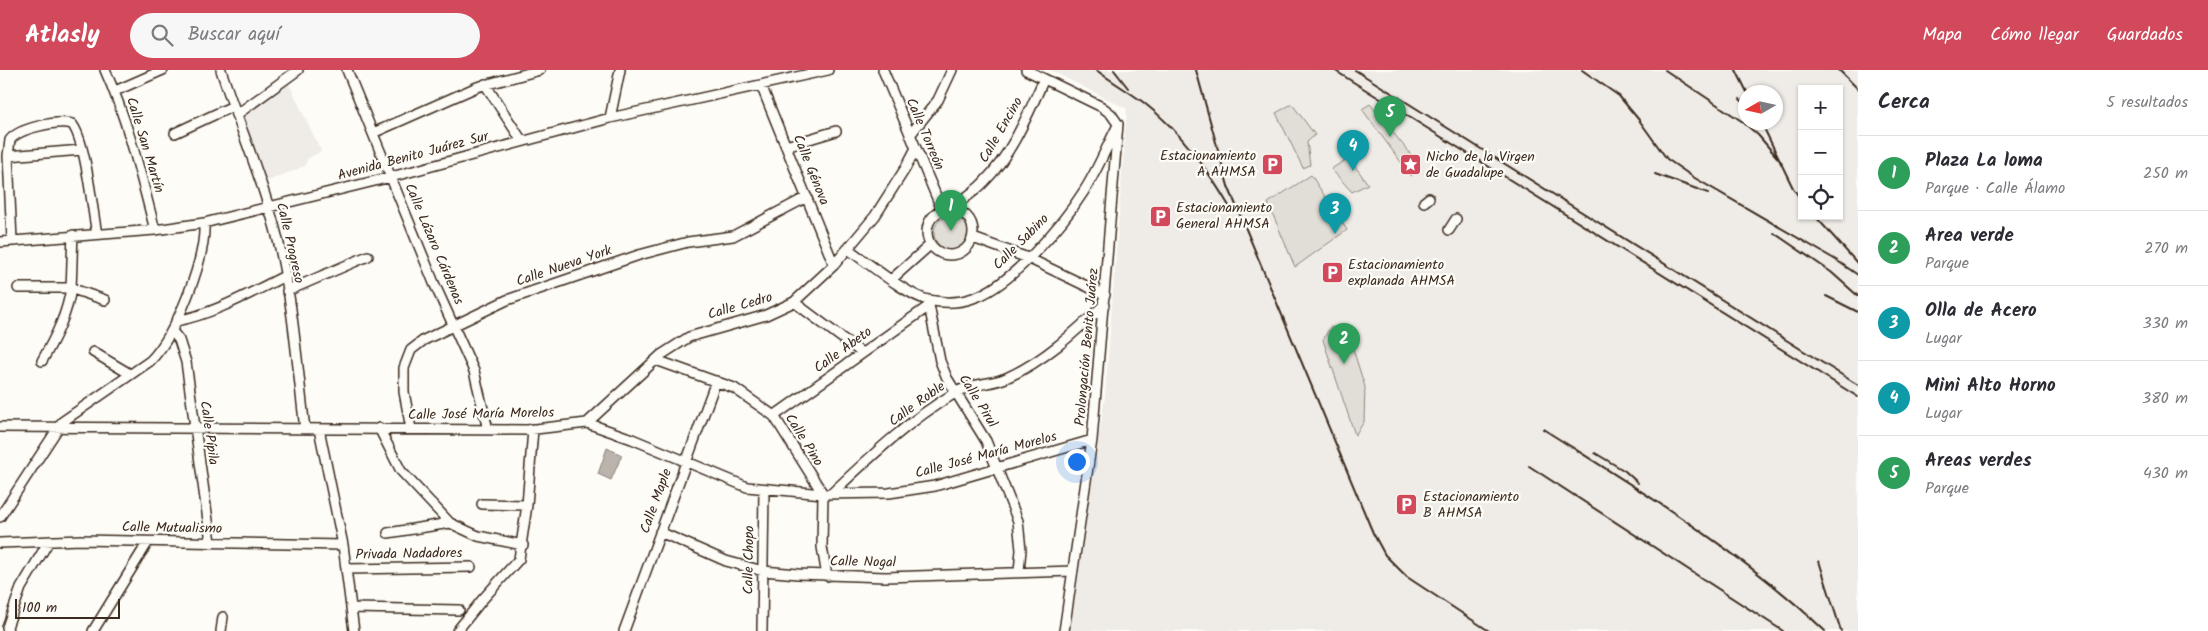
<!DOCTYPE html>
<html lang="es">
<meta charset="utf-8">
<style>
body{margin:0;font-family:Kalam,sans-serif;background:#f7f7f7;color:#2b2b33}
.controls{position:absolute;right:15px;top:15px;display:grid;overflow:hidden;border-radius:0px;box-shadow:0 1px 4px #0004}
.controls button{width:45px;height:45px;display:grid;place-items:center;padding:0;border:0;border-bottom:1px solid #e1e1e2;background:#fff;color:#2b2b33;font:25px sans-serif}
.compass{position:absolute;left:1738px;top:15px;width:45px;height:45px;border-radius:50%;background:#fff;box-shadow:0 1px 4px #0004;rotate:261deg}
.scale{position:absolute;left:15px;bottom:12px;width:105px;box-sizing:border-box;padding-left:5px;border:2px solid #3b2a1e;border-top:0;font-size:14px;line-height:18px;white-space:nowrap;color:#3b2a1e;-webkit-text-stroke:4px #fdfcf7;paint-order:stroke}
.you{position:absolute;left:1076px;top:391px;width:18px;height:18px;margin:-12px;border:4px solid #fff;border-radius:50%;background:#1a73e8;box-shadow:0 0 0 8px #1a73e833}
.badge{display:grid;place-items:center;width:32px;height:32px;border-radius:50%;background:#d1495b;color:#fff;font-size:16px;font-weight:700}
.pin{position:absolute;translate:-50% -41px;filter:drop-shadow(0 1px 2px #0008)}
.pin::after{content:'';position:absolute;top:26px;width:18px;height:15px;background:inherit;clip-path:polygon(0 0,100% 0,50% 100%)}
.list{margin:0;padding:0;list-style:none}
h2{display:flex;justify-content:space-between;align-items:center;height:65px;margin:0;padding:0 20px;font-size:21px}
h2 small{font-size:16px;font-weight:400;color:#7c7c81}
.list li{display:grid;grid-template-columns:32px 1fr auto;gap:15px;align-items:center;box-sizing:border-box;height:75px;padding:0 20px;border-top:1px solid #e1e1e2}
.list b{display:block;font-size:19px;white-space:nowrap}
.list p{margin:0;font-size:16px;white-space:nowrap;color:#7c7c81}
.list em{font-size:16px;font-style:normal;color:#7c7c81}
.icon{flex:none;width:28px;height:28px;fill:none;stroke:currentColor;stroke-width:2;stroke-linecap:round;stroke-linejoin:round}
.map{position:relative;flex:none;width:1858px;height:561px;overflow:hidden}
header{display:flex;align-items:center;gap:30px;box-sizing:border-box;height:70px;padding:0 25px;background:#d1495b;color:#fff}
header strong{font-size:24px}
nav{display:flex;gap:28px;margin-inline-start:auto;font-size:18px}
.search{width:350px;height:45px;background:#f7f7f7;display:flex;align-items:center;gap:12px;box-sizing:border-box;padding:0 18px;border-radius:28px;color:#7c7c81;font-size:19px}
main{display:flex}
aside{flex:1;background:#fff}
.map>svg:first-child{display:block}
.built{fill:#efece7;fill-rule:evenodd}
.green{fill:#e1ded7;stroke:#8e847a}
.water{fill:#bbb4ad;stroke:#887d74}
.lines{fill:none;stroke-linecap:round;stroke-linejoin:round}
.minor-casing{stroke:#3b2a1e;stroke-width:12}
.minor{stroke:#fdfcf7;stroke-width:9}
.rail{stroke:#3b2a1e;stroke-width:2}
.labels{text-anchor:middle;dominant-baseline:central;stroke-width:4.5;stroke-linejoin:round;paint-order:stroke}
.street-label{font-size:14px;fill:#3b2a1e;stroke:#fdfcf7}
.poi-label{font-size:14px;fill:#3b2a1e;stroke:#fdfcf7;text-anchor:start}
</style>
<header>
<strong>Atlasly</strong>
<div class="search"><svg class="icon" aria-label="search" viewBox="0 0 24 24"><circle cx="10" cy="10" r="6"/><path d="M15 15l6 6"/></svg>Buscar aquí</div>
<nav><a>Mapa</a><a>Cómo llegar</a><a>Guardados</a></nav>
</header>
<main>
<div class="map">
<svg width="1858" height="561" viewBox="0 0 1858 561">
<rect width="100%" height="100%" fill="#fdfcf7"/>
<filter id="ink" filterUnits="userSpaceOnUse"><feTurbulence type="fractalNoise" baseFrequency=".02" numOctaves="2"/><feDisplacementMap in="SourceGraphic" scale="10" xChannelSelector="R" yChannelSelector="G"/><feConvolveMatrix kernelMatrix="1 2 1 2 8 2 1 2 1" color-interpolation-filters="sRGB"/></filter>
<g filter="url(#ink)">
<!-- built -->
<path class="built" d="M1050 0H1858V561H1070L1105 326 1127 39ZM1802 19H1839V146H1802ZM1746 22H1776V52H1746Z
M289 14 321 81 307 89 305 96 265 112 240 46Z"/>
<!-- green -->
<path class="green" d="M1292 34 1315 65 1307 72 1310 95 1303 98 1276 43Z
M1370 34 1420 96 1411 106 1362 39Z
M1349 88 1368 114 1352 122 1331 99Z
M1311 105 1347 160 1295 197 1268 133Z
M934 163a17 17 0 1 1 34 0a17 17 0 1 1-34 0Z
M1330 257 1347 260 1365 317 1364 352 1355 365 1323 270Z"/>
<!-- water -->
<path class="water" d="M607 378 622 385 611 410 598 404Z"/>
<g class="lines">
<defs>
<path id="minor" d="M105 0C128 51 141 106 155 160
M221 0C239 56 263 110 277 166 293 229 297 295 305 359
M347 0 434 213 474 301 488 360
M883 0 942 140
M1026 0 1102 37 1111 44 1118 54
M485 14 522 71
M761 15 834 195
M115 21 163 0
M236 45 298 0
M610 48 620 0
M175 63 233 36
M373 63 477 17 540 0
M910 65 938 30 952 0
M786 76 836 61
M8 86 82 80
M1424 132 1429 128
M951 138C962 130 975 122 984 112 1012 84 1028 44 1044 9
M927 162a23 23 0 1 1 46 0a23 23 0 1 1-46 0Z
M1449 160 1456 149
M973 168 1028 188 1105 225
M12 170 8 86 10 70C19 58 58 50 72 54 86 71 92 139 97 164
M0 172 155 160 204 153 391 107 610 48 828 0
M848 179C867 192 908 226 928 230 942 233 959 233 973 228 1011 216 1063 154 1084 121 1097 101 1106 78 1117 57
M892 209 930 175
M18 218H70L105 230
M287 221 368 186
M928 230 940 291 947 308 986 371 1018 451 1021 480 1019 501
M794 232 862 283
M176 251C214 244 250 223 285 206
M172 261 179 270 186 292 211 472
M93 282 130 304
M656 290 734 318 774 346 823 424 822 477 827 506
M42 291C55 268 68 243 71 217 72 200 72 183 73 165
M774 346 929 236
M587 353 661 285 689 267 766 245 794 232 834 195 875 146 905 99 916 78
M0 357 527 360 587 353 632 369 747 417 823 424 889 423 935 416 1092 370
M379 358 401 401 450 453 478 466 523 475
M319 359 343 475 354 561
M411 359 404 322V298L411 280 424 270 507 230 639 185 688 172 733 166 807 127
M831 424C869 388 909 350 955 323 970 313 990 315 1006 308 1043 292 1075 262 1104 235
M482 434 527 435
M0 447 62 352 150 291C176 265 206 190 204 153
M660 462 726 491 763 501 798 504 886 507 1073 501
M388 463 450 453
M0 473 81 470 343 475
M347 499 471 497
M352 538 459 540
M8 561 7 557 21 518 49 471
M93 561 148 472
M221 561 223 547
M457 561 482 530 519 489 527 435 533 359
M624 561 716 311
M762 561 764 420
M1064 561 1092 370 1118 54"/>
</defs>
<!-- minor casing -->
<use href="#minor" class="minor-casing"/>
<!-- minor -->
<use href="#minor" class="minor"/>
<!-- rail -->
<path class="rail" d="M1096 0C1111 11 1128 21 1143 32 1182 62 1208 100 1232 141
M1114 0 1128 18
M1196 0 1228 116 1373 463 1385 485 1407 507 1489 561
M1334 0 1858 327
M1355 0 1858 315
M1582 0 1619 26 1639 50 1667 89 1693 107 1836 190 1858 205
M1665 0 1743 52 1758 65 1782 93
M1736 0 1747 22
M1839 0 1858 19
M1740 29 1746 35
M1761 52 1793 118 1802 131
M1655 104 1708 123
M1815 146 1858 194
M1774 163 1831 202 1858 226
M1826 226 1858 242
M1543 359C1641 421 1741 481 1825 561
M1595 383 1625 401 1638 413
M1529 396 1783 561
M1819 491 1841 561"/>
</g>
</g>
<!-- icons -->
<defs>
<symbol id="parking-square" viewBox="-11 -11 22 22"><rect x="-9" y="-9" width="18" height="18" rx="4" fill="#d1495b" stroke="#fdfcf7"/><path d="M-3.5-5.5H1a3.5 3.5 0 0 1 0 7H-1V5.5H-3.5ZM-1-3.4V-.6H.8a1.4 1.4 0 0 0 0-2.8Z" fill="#fff"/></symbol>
<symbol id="sight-square" viewBox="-11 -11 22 22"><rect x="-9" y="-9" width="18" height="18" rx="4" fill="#d1495b" stroke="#fdfcf7"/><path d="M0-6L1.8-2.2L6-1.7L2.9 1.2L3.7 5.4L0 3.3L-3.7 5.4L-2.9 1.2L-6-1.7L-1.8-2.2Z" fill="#fff"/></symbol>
</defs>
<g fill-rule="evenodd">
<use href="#parking-square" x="1260" y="82" width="25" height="25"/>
<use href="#sight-square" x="1398" y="82" width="25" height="25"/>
<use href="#parking-square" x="1148" y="134" width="25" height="25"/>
<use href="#parking-square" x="1320" y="190" width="25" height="25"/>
<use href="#parking-square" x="1394" y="422" width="25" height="25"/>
</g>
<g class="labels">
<!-- street labels -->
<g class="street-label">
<text transform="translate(1001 60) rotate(-60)">Calle Encino</text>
<text transform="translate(925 64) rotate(67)">Calle Torreón</text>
<text transform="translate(145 75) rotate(73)">Calle San Martín</text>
<text transform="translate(413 86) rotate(-15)">Avenida Benito Juárez Sur</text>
<text transform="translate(811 100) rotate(68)">Calle Génova</text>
<text transform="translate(1021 172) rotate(-45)">Calle Sabino</text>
<text transform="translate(290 173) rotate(77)">Calle Progreso</text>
<text transform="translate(434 174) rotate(67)">Calle Lázaro Cárdenas</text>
<text transform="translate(564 196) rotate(-19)">Calle Nueva York</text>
<text transform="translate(740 236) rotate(-16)">Calle Cedro</text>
<text transform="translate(1087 277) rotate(-85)">Prolongación Benito Juárez</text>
<text transform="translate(843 280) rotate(-36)">Calle Abeto</text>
<text transform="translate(978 331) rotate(58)">Calle Pirul</text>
<text transform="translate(917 334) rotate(-36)">Calle Roble</text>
<text transform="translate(481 344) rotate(-1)">Calle José María Morelos</text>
<text transform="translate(209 363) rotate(82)">Calle Pípila</text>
<text transform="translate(804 370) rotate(58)">Calle Pino</text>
<text transform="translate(986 385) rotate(-15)">Calle José María Morelos</text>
<text transform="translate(656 431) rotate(-70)">Calle Maple</text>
<text transform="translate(172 458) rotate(1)">Calle Mutualismo</text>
<text transform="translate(409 484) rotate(-1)">Privada Nadadores</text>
<text transform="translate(749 490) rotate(-89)">Calle Chopo</text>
<text transform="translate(863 492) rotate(1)">Calle Nogal</text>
</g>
<!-- poi labels -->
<g class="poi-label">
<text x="1256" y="86" text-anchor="end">Estacionamiento<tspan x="1256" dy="16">A AHMSA</tspan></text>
<text x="1426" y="87">Nicho de la Virgen<tspan x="1426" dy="16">de Guadalupe</tspan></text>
<text x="1176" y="138">Estacionamiento<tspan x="1176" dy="16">General AHMSA</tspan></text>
<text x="1348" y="195">Estacionamiento<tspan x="1348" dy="16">explanada AHMSA</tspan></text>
<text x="1423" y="427">Estacionamiento<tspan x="1423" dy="16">B AHMSA</tspan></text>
</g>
</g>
</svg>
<div class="controls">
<button>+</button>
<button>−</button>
<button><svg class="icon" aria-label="locate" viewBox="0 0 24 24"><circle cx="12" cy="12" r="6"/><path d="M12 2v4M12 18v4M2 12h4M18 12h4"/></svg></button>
</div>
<svg class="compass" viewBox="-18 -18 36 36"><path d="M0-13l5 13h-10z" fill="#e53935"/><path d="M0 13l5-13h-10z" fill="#7c7c81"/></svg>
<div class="scale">100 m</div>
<div class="you"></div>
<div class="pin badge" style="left:951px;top:161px;background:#2e9e5b">1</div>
<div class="pin badge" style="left:1344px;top:294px;background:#2e9e5b">2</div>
<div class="pin badge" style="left:1335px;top:164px;background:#0f9aa8">3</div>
<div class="pin badge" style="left:1353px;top:101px;background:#0f9aa8">4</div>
<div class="pin badge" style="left:1390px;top:67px;background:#2e9e5b">5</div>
</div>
<aside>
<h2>Cerca<small>5 resultados</small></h2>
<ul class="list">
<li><span class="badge" style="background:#2e9e5b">1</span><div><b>Plaza La loma</b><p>Parque · Calle Álamo</p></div><em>250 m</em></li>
<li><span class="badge" style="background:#2e9e5b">2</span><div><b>Area verde</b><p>Parque</p></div><em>270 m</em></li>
<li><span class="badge" style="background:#0f9aa8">3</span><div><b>Olla de Acero</b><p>Lugar</p></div><em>330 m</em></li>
<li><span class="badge" style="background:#0f9aa8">4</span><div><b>Mini Alto Horno</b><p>Lugar</p></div><em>380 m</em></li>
<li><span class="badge" style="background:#2e9e5b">5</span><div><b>Areas verdes</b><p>Parque</p></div><em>430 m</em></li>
</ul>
</aside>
</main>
